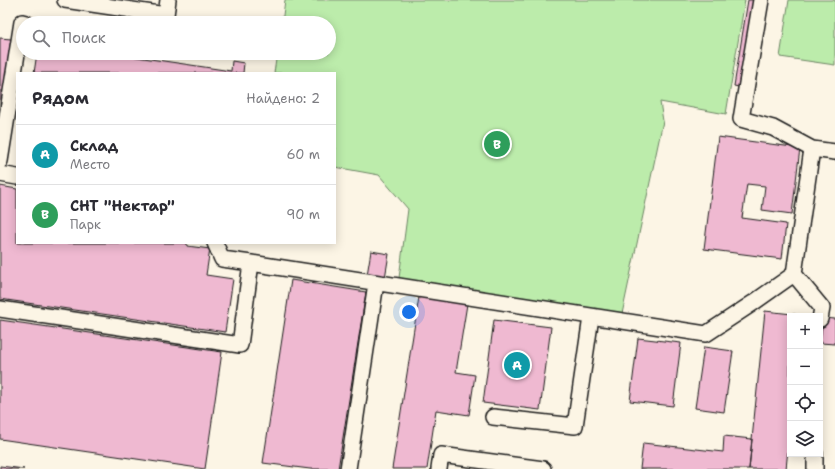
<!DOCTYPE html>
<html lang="ru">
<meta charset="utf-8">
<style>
body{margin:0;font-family:"Shantell Sans",sans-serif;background:#f7f7f7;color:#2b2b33}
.controls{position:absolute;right:12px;bottom:12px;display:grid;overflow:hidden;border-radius:0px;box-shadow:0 2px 10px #0003}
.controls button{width:36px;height:36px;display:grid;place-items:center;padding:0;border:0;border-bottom:1px solid #e1e1e2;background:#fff;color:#2b2b33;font:20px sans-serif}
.you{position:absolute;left:409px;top:312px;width:14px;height:14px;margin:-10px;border:3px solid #fff;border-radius:50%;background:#1a73e8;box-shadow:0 0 0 6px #1a73e833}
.badge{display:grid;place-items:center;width:26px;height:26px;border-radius:50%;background:#1c1c1c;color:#fff;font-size:13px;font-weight:700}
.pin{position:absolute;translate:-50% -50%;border:2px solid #fff;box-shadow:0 1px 4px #0006}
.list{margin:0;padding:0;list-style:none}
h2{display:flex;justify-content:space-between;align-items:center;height:52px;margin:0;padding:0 16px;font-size:17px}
h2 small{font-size:13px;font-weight:400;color:#7c7c81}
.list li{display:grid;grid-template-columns:26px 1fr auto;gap:12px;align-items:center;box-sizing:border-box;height:60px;padding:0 16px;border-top:1px solid #e1e1e2}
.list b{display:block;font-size:15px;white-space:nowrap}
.list p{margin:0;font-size:13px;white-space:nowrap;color:#7c7c81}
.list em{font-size:13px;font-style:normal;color:#7c7c81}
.icon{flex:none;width:22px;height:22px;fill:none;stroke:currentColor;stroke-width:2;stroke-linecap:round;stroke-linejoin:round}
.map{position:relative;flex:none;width:835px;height:469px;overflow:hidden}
.search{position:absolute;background:#fff;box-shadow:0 2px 10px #0003;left:16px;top:16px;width:320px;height:44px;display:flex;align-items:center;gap:10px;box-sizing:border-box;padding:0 14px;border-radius:22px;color:#7c7c81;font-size:15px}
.panel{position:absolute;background:#fff;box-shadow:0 2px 10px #0003;left:16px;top:72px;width:320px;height:172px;border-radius:0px}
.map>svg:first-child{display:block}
.green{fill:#bcecab;stroke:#6c8464}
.building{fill:#efb9d1;stroke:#1c1c1c}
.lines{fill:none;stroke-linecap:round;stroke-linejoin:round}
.minor-casing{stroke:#1c1c1c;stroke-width:18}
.minor{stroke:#fcf5e5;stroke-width:15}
</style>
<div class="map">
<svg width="835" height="469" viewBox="0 0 835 469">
<rect width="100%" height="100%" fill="#fcf5e5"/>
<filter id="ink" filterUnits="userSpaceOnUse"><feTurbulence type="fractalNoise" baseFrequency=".025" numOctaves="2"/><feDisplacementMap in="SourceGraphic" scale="8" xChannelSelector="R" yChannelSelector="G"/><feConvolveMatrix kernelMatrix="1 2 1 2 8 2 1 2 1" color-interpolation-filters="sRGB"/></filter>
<g filter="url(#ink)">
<!-- green -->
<path class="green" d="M285 0H745L726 114 660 102 663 121 622 314 399 278 408 209 379 175 335 167V73H274L277 53H329V23H282Z
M789 0H835V65L780 57Z"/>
<!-- building -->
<path class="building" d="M748 0H757L743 88 734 86Z
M0 38 11 39 0 117Z
M37 53H110L231 71 232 61 244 63 243 73H34Z
M718 137 800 148 792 214 762 210 765 186 747 184 742 218 786 224 782 259 704 249Z
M0 186 17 189V243H187V246L210 249 206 275 233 279 225 332 0 299Z
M371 251 389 254 385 278 367 275Z
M291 280 366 292 338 469H310L263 463Z
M419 297 467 304 456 372 475 375 469 415 436 410 427 469H392Z
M765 311 801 315 790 316V428L786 469H749Z
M823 318 835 319V344L820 343Z
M0 320 222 352 205 469 0 439Z
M494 320 551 327 540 410 483 403Z
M638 338 681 343 673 406 630 401Z
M704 347 733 351 724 412 695 408Z
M724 436 752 439 749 469H640L643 443 723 452Z
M0 466 24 469H0Z"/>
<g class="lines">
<defs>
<path id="minor" d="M65 0 166 15 168 0
M761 0 741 119 773 128 812 149
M0 161 22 22 26 23
M0 174 17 177
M251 263 706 334 753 303 794 274 812 149 835 152
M794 274 822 308 820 319
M0 309 240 345 251 263 222 259 215 243
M493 417 575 426 591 317
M815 454V469
M348 469 376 283
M439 469 441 455 543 469"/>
</defs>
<!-- minor casing -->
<use href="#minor" class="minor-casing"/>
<!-- minor -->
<use href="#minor" class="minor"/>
</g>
</g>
</svg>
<div class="controls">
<button>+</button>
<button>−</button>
<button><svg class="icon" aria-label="locate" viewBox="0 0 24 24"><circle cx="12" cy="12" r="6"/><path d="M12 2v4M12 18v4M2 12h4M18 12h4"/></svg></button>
<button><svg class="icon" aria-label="layers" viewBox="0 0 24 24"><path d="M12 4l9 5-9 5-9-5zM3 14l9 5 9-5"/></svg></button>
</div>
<div class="you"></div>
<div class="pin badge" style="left:517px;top:365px;background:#0f9aa8">A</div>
<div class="pin badge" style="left:497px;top:144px;background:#2e9e5b">B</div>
<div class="search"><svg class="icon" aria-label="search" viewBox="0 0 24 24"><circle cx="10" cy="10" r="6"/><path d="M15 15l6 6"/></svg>Поиск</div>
<section class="panel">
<h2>Рядом<small>Найдено: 2</small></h2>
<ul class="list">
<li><span class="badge" style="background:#0f9aa8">A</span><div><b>Склад</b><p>Место</p></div><em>60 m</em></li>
<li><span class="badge" style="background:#2e9e5b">B</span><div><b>СНТ &quot;Нектар&quot;</b><p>Парк</p></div><em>90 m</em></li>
</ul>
</section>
</div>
